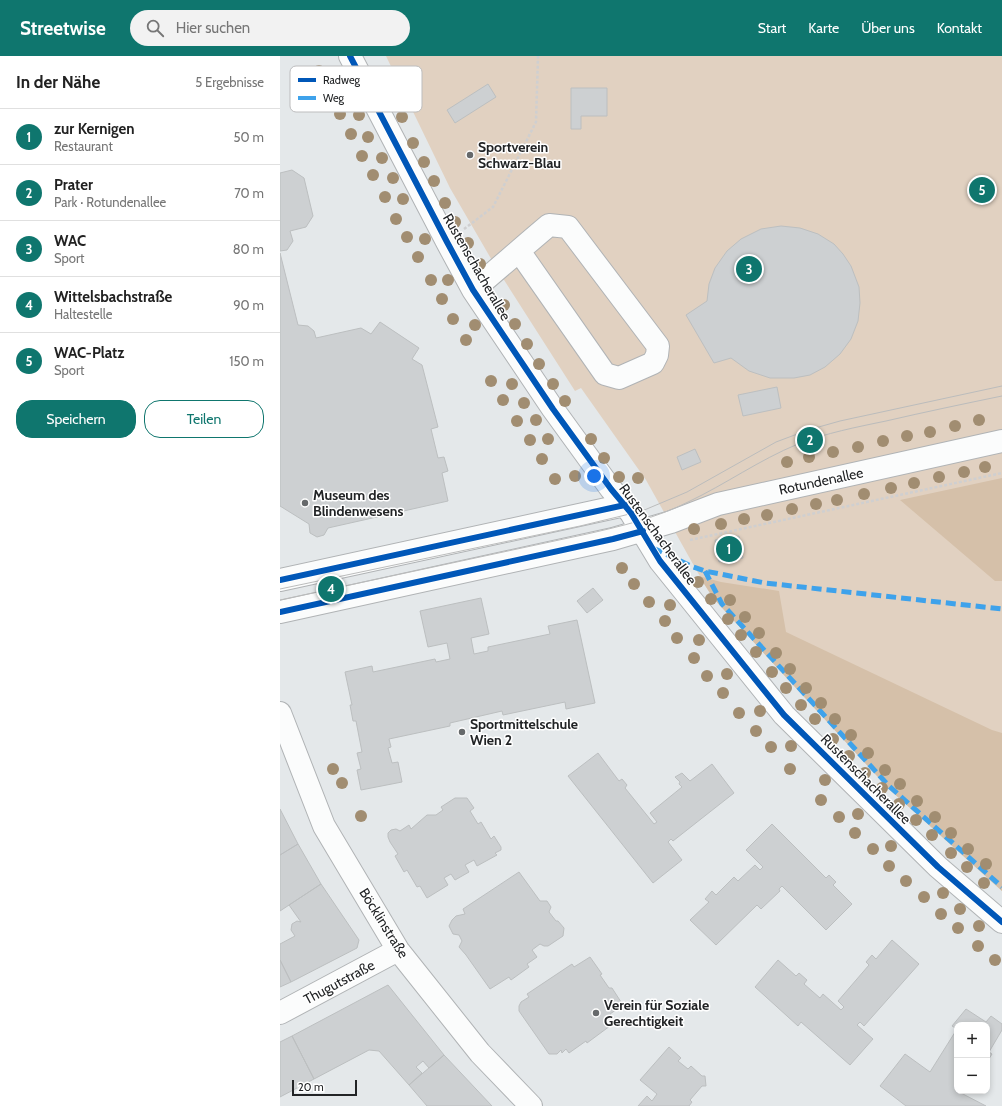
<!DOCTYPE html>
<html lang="de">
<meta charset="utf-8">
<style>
body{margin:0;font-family:Cabin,sans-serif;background:#f2f2f2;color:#222}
.controls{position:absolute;right:12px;bottom:12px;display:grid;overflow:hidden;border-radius:8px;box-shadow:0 2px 6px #0003}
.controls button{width:36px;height:36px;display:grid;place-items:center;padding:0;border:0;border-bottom:1px solid #e0e0e0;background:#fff;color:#222;font:20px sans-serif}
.scale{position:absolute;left:12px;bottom:10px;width:65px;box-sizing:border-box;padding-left:4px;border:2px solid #222426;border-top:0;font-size:11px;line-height:14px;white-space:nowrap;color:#222426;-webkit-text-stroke:3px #fff;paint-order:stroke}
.you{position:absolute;left:314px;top:420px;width:14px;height:14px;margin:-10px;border:3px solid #fff;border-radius:50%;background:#1a73e8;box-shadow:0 0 0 6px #1a73e833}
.badge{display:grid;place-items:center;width:26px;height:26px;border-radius:50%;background:#0f766e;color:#fff;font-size:13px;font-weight:700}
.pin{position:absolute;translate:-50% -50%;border:2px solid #fff;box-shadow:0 1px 4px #0006}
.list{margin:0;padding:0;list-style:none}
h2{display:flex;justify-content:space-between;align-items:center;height:52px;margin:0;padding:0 16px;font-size:17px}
h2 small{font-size:13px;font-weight:400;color:#767676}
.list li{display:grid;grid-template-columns:26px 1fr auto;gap:12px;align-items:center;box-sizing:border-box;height:56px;padding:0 16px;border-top:1px solid #e0e0e0}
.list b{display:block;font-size:15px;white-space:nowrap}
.list p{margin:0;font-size:13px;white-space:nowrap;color:#767676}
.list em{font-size:13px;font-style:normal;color:#767676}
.actions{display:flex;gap:8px;padding:12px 16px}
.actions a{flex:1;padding:9px 0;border:1px solid #0f766e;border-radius:16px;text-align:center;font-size:14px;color:#0f766e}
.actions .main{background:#0f766e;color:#fff}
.icon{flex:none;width:22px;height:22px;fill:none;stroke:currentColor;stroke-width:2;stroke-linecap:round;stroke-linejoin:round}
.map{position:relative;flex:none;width:722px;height:1050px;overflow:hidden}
header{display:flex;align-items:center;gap:24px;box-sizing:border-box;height:56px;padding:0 20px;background:#0f766e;color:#fff}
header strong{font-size:19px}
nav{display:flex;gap:22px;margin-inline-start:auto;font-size:14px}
.search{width:280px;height:36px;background:#f2f2f2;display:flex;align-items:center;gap:10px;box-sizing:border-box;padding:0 14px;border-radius:22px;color:#767676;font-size:15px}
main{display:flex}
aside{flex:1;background:#fff}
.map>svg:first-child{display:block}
.green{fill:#e1d1c1}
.forest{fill:#d5c0a9}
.building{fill:#cdd0d2;stroke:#bcbfc0}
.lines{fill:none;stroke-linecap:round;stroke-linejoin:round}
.minor-casing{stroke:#b0b3b5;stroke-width:24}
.path{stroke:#cfcfd0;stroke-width:2.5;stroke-dasharray:3 2;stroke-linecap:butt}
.minor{stroke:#fbfcfc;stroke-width:22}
.tram{stroke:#bbbcbc;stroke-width:1}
.quiet{stroke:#3ea2eb;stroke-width:5;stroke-dasharray:10 5;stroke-linecap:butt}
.cycleway-casing{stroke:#fff;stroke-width:8}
.cycleway{stroke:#0057b8;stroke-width:6}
.tree{fill:#a18d71}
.poi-dot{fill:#66696b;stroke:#fff;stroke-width:1.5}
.labels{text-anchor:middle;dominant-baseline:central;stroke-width:3;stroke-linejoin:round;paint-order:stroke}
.poi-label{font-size:14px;font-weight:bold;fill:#222426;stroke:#fff;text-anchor:start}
.street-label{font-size:14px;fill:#222426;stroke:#fff}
.key{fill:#fff;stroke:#bdbdbe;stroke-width:1}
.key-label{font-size:11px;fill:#222426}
</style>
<header>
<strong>Streetwise</strong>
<div class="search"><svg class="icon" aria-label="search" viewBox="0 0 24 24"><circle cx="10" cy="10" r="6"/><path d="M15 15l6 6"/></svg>Hier suchen</div>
<nav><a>Start</a><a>Karte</a><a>Über uns</a><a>Kontakt</a></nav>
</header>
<main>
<aside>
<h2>In der Nähe<small>5 Ergebnisse</small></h2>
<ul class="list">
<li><span class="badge">1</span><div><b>zur Kernigen</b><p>Restaurant</p></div><em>50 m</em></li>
<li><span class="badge">2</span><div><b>Prater</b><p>Park · Rotundenallee</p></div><em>70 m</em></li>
<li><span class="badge">3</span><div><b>WAC</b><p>Sport</p></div><em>80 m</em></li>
<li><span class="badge">4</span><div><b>Wittelsbachstraße</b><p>Haltestelle</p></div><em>90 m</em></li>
<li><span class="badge">5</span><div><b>WAC-Platz</b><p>Sport</p></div><em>150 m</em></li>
</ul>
<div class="actions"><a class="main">Speichern</a><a>Teilen</a></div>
</aside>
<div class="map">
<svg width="722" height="1050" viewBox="0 0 722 1050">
<rect width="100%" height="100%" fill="#e4e8ea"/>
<!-- green -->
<path class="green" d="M106 0H722V835L609 733 433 542 418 517 366 424 301 332 295 335 217 213 170 132Z"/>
<!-- forest -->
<path class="forest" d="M722 422V525H715L620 444Z
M419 520 441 526 499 535 506 576 712 674 722 677V835L609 733 433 542Z"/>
<!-- building -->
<path class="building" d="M208 28 216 41 175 67 167 54Z
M291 32H327V60H301V73H291Z
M12 114 24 122 33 160 26 171 10 175 13 185 7 194 0 195V117Z
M501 170 520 172 538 178 554 188 563 198 571 210 579 231 580 247 578 265 571 283 560 298 545 311 530 319 514 322H490L469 315 451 302 434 307 406 259 427 245 429 228 435 212 447 195 461 183 481 173Z
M0 197 18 269 28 270 34 275 36 282 81 272 91 278 100 266 139 292 132 303 142 309 158 371 151 373 158 402 164 401 168 415 162 417 168 445 48 472 44 479 37 481 30 477 29 468 0 450Z
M497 331 501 352 463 360 458 339Z
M415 393 421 406 402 414 397 401Z
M459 480 463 502 439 506 435 484Z
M313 532 323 544 307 557 297 545Z
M201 542 209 578 191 582 194 598 208 595V591L270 578 268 570 297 564 315 647 286 653 285 646 223 659 222 655 170 667V670L109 683 111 691 108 692 112 707 118 706 122 726 81 734 77 714 81 713 77 697 82 696 76 665H73L70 649H72L65 616 92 610 93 616 155 603 156 606 170 603 167 587 148 591 140 555Z
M318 697 339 725 342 723 347 729 345 732 374 768 377 766 370 757 402 731 399 728 400 726 395 721 402 717 410 725 432 708 454 737 393 785 391 783 388 786 402 804 373 827 288 720Z
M175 742H187L194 752 190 755 198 768 201 766 211 783 214 780 221 791V794L215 797 217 799 197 810 194 804 185 809 189 816 175 824 171 818 164 822 168 829 147 842 140 830 137 831 127 814 124 816 115 800 118 798 110 786 108 781V777L111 774 116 773 120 775 129 769 131 773 147 759H156L163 754 161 751Z
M0 753 18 788 0 799Z
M492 768 546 822 549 819 556 826 553 829 572 848 546 874 502 830 499 833 500 835 481 853 477 849 436 889 410 864 429 846 425 843 432 835 436 839 454 821 458 825 475 809 480 814 483 811 466 794Z
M18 788 41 828 0 855V799Z
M239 816 260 845H267L271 851 269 856 276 865H278L284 872 283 880 268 890H264L260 888 252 894 257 901 247 908 249 911 231 924 229 921 210 933 186 899 179 891 182 885 179 879 173 878 169 870 172 864 176 860 185 858 183 853Z
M41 828 79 884 77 892 11 926 0 904V888L15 880 11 874 12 868 17 865 21 866 9 849Z
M612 884 639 908 584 970 580 966 577 969 593 983 570 1009 521 966 518 970 475 931 498 904 516 920 519 917 527 924 524 928 540 942 543 938 561 954 564 951 558 945 589 909 586 906 592 899 596 903Z
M310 901 322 918 320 919 329 932H332L343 949 330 958 333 963 332 964 334 967 307 987 306 985 289 997 286 993 282 997 281 994 277 998H269L239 955V950L241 946 249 941 247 938 292 908 294 911Z
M0 904 11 926 0 931Z
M108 929 164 999 149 1012 143 1005 136 1011 142 1017 129 1029 99 995 89 994 34 1023 12 980Z
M686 953 706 966 711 960 722 968V974L709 996 712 998 707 1006V969H677V1035H683L681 1037 706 1050H626L600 1030 625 998 650 1016 677 973 672 970Z
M12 980 34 1023 0 1041V986Z
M389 991 401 1002 398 1005 408 1013 411 1010 422 1020H425L426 1030H422L410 1044 412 1046 409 1050H358L367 1040 372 1045 377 1038 360 1024Z
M164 999 212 1050H147L129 1029Z"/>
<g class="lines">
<defs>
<path id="minor" d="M70 0 167 186 193 234 273 353 331 433 351 457 380 505 504 659 658 811 722 866
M193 234C219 212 244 190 269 169L288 171 378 290 377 299 373 307 339 322 325 318 239 195
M0 524 345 449
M0 556 333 483 391 466 438 448 722 385
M0 657 44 770 118 894 200 997 251 1050
M0 957 118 894"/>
</defs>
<!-- minor casing -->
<use href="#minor" class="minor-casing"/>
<!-- path -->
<path class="path" d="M184 173 213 151 256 66 258 0
M410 484 722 417"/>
<!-- minor -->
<use href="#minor" class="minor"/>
<!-- tram -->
<path class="tram" d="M0 533 300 470 362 455 407 436 496 386 528 374 560 365 722 330
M0 544 307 478C342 470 376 462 408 446 446 428 479 404 518 388 546 377 577 371 606 365 645 356 683 348 722 340"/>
<!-- quiet -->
<path class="quiet" d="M373 492 413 511 425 515 485 527 722 553
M425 515 442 548 609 730 722 831"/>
<defs>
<path id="cycleway" d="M70 0 167 186 193 234 273 353 331 433 351 457 380 505 504 659 658 811 722 866
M0 524 345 449
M0 556 333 483 363 475"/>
</defs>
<!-- cycleway casing -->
<use href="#cycleway" class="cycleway-casing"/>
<!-- cycleway -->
<use href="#cycleway" class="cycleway"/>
</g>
<!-- trees -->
<g class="tree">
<circle cx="39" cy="15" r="6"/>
<circle cx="60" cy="58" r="6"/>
<circle cx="79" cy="59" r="6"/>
<circle cx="122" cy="61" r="6"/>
<circle cx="71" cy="78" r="6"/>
<circle cx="88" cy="81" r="6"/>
<circle cx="133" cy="87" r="6"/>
<circle cx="82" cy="100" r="6"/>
<circle cx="102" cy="102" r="6"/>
<circle cx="144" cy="106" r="6"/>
<circle cx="93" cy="119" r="6"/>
<circle cx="113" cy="122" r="6"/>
<circle cx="154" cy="125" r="6"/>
<circle cx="105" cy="141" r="6"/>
<circle cx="123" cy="143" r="6"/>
<circle cx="165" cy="147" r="6"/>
<circle cx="116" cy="163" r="6"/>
<circle cx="175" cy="166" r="6"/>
<circle cx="127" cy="181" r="6"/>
<circle cx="145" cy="183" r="6"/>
<circle cx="188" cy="187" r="6"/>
<circle cx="138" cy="201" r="6"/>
<circle cx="200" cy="208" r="6"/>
<circle cx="151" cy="224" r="6"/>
<circle cx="168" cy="224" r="6"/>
<circle cx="162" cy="243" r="6"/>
<circle cx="224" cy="249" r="6"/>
<circle cx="173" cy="263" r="6"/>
<circle cx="235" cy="268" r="6"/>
<circle cx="195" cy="269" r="6"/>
<circle cx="186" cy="284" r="6"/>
<circle cx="247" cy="288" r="6"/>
<circle cx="259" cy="308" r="6"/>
<circle cx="211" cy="325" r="6"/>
<circle cx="232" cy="328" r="6"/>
<circle cx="273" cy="328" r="6"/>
<circle cx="223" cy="344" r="6"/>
<circle cx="285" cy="345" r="6"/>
<circle cx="244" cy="347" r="6"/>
<circle cx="256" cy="364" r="6"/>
<circle cx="699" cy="364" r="6"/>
<circle cx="237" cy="365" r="6"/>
<circle cx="675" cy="370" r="6"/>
<circle cx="650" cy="376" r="6"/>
<circle cx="627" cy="380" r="6"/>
<circle cx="268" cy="383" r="6"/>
<circle cx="311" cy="383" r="6"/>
<circle cx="250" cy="384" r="6"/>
<circle cx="603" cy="385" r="6"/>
<circle cx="578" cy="391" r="6"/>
<circle cx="553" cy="396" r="6"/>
<circle cx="529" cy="401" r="6"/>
<circle cx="324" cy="402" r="6"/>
<circle cx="262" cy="403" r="6"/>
<circle cx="507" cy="406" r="6"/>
<circle cx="705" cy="411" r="6"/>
<circle cx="684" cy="416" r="6"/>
<circle cx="295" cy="420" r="6"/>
<circle cx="339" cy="421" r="6"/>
<circle cx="659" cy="421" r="6"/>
<circle cx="358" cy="422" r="6"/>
<circle cx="275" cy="423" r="6"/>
<circle cx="634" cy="427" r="6"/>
<circle cx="611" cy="432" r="6"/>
<circle cx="584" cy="438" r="6"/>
<circle cx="557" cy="444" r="6"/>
<circle cx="536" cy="448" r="6"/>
<circle cx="512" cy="453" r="6"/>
<circle cx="487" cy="459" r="6"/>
<circle cx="464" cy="463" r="6"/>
<circle cx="441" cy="468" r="6"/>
<circle cx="414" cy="473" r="6"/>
<circle cx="342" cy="512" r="6"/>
<circle cx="418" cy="526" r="6"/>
<circle cx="354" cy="528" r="6"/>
<circle cx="431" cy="543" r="6"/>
<circle cx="450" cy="544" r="6"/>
<circle cx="369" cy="546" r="6"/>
<circle cx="390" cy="549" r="6"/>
<circle cx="465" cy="561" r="6"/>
<circle cx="448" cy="563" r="6"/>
<circle cx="385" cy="565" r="6"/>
<circle cx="479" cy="577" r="6"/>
<circle cx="461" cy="579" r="6"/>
<circle cx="397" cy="582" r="6"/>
<circle cx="419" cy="584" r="6"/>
<circle cx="476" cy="596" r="6"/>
<circle cx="496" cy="597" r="6"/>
<circle cx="414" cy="602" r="6"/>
<circle cx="510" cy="613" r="6"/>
<circle cx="492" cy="616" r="6"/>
<circle cx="447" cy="618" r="6"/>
<circle cx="427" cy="620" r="6"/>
<circle cx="506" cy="632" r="6"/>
<circle cx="526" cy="632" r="6"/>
<circle cx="443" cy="637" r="6"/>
<circle cx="541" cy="647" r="6"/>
<circle cx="521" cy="649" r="6"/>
<circle cx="480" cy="655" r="6"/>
<circle cx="459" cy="657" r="6"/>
<circle cx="535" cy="663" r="6"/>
<circle cx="555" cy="663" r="6"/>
<circle cx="476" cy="675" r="6"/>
<circle cx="571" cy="679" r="6"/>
<circle cx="553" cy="683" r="6"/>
<circle cx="511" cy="690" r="6"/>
<circle cx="491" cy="691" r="6"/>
<circle cx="588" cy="697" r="6"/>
<circle cx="569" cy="700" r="6"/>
<circle cx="53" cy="713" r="6"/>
<circle cx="510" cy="713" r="6"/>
<circle cx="605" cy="714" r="6"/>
<circle cx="585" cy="717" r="6"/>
<circle cx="545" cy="724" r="6"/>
<circle cx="62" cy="727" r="6"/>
<circle cx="620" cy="728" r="6"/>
<circle cx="602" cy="732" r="6"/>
<circle cx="541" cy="744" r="6"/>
<circle cx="637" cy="745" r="6"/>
<circle cx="619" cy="748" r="6"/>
<circle cx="578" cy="758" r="6"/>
<circle cx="81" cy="760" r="6"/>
<circle cx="559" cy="761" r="6"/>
<circle cx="655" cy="761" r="6"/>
<circle cx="636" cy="764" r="6"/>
<circle cx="575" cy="777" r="6"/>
<circle cx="671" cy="777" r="6"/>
<circle cx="652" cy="779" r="6"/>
<circle cx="611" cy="790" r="6"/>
<circle cx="593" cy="793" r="6"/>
<circle cx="688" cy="793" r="6"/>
<circle cx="671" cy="797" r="6"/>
<circle cx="706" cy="808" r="6"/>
<circle cx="609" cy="810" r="6"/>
<circle cx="687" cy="811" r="6"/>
<circle cx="626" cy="825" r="6"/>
<circle cx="704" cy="827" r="6"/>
<circle cx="663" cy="837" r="6"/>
<circle cx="644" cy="841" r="6"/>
<circle cx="680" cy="853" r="6"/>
<circle cx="661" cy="858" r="6"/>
<circle cx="699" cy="870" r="6"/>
<circle cx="678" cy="872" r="6"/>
<circle cx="698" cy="890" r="6"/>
<circle cx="715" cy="904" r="6"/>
</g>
<!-- markers -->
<g class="poi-dot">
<circle cx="190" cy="99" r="4"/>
<circle cx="25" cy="447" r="4"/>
<circle cx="182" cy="676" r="4"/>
<circle cx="316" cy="957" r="4"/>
</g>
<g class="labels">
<!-- poi labels -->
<g class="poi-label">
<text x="198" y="91">Sportverein<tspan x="198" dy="16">Schwarz-Blau</tspan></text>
<text x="33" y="439">Museum des<tspan x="33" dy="16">Blindenwesens</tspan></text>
<text x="190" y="668">Sportmittelschule<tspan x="190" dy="16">Wien 2</tspan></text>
<text x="324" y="949">Verein für Soziale<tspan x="324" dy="16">Gerechtigkeit</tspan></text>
</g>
<!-- street labels -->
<g class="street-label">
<text transform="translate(197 211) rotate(60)">Rustenschacherallee</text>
<text transform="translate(541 425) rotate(-12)">Rotundenallee</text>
<text transform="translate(378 478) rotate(54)">Rustenschacherallee</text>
<text transform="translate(586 723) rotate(45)">Rustenschacherallee</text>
<text transform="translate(104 867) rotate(58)">Böcklinstraße</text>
<text transform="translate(59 926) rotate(-28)">Thugutstraße</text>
</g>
</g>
<!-- legend -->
<rect x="10" y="10" width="132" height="46" rx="6" class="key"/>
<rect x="18" y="22" width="18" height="4" fill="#0057b8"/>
<rect x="18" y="40" width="18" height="4" fill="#3ea2eb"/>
<g class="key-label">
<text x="43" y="28">Radweg</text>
<text x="43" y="46">Weg</text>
</g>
</svg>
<div class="controls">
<button>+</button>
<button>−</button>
</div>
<div class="scale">20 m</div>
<div class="you"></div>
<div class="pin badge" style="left:449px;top:493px">1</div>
<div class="pin badge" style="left:530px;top:384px">2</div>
<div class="pin badge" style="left:469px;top:213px">3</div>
<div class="pin badge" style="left:51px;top:533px">4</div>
<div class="pin badge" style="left:702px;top:134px">5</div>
</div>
</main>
